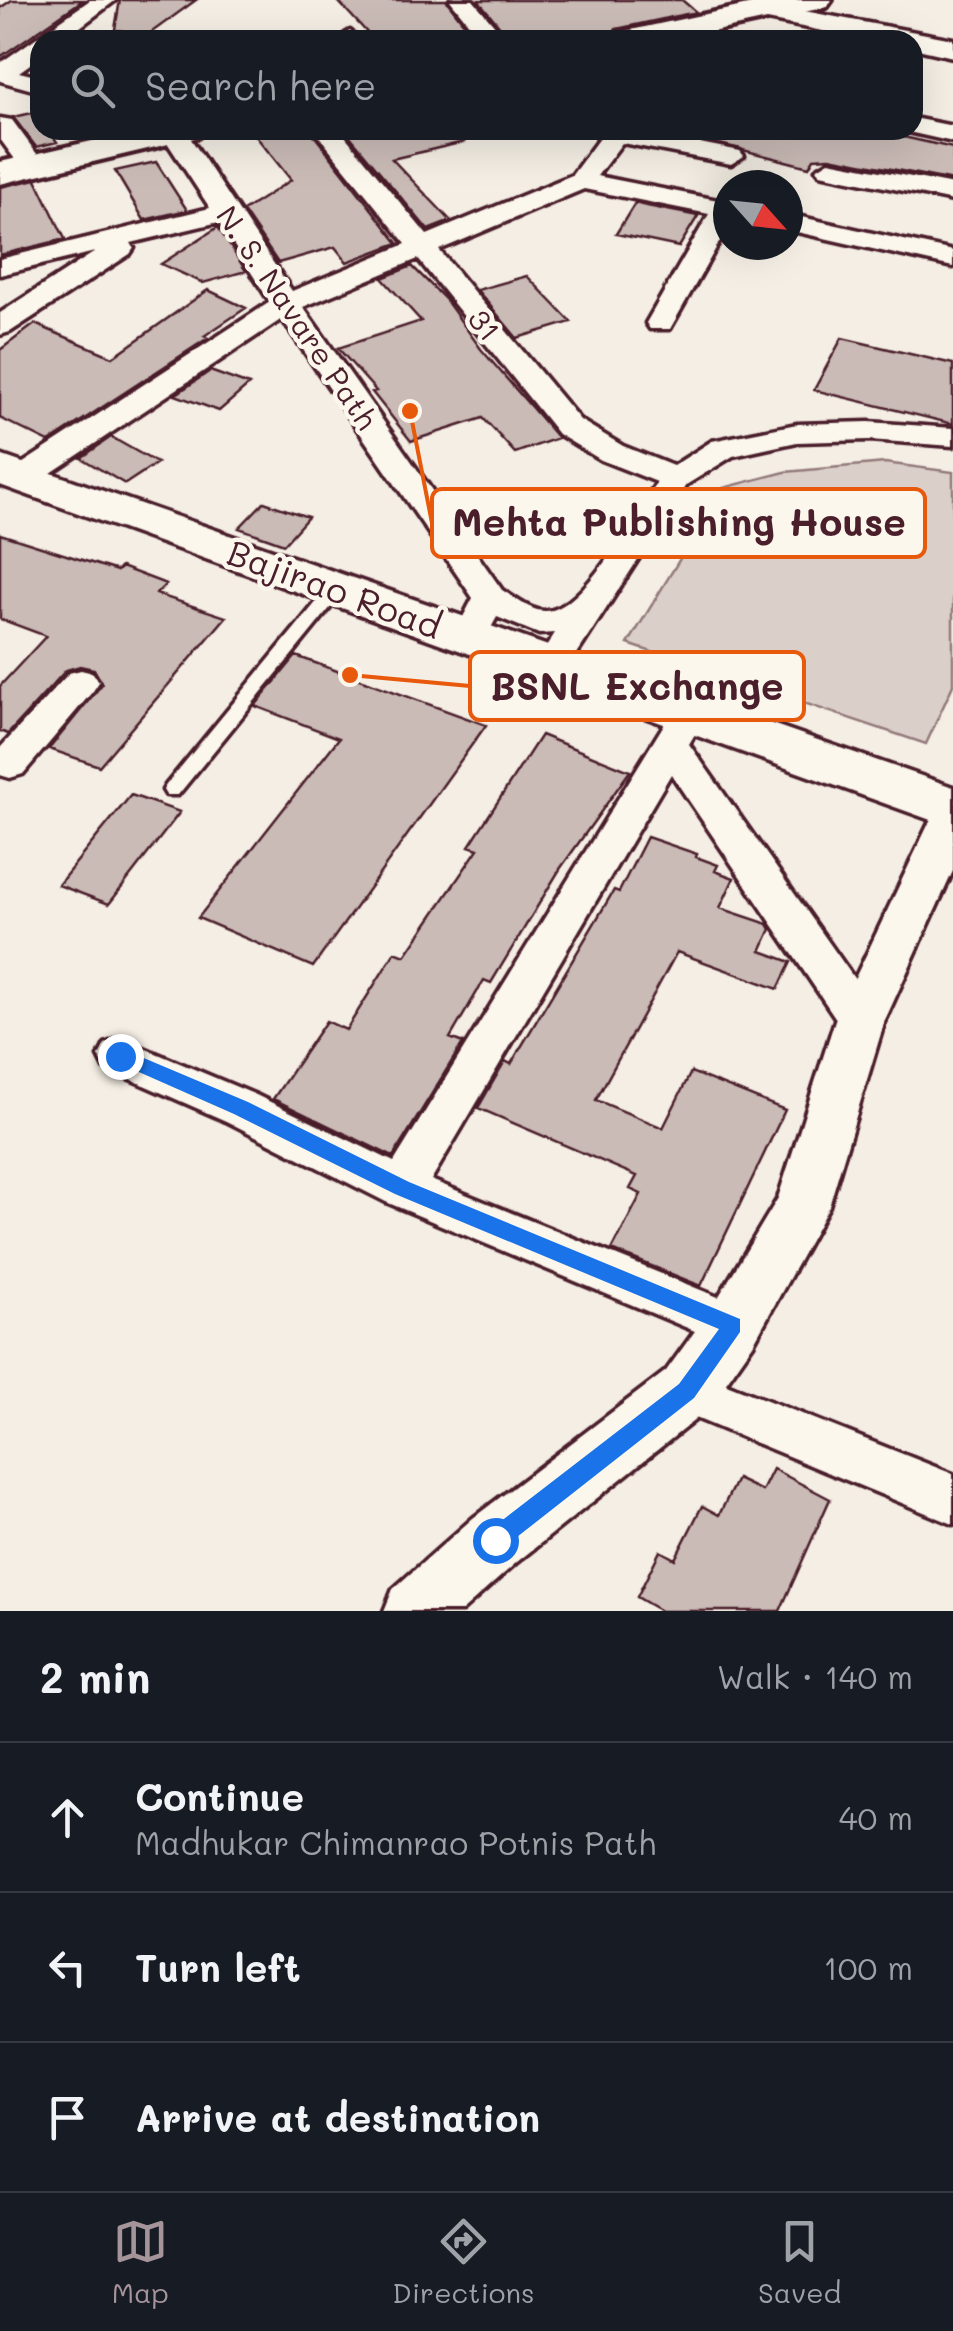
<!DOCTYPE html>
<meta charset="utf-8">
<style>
body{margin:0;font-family:Mali,sans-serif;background:#242831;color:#f1f3f6}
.compass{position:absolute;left:713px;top:170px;width:90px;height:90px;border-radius:50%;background:#171b24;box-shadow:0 10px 40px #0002;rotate:117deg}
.stop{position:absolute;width:30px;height:30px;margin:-22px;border:8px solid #1a73e8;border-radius:50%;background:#fff}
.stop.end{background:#1a73e8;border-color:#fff;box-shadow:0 2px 10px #0008}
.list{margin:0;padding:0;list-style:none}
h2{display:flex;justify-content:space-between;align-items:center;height:130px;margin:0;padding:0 40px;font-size:42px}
h2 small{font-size:32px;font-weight:400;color:#9ea1a6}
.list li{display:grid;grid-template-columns:65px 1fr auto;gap:30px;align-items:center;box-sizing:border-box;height:150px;padding:0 40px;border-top:2px solid #363941}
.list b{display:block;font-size:38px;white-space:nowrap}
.list p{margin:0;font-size:32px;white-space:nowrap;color:#9ea1a6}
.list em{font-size:32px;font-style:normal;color:#9ea1a6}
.icon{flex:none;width:55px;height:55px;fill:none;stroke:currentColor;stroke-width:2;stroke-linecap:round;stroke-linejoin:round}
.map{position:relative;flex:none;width:953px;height:1611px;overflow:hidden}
.search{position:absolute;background:#171b24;box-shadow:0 10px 40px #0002;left:30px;right:30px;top:30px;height:110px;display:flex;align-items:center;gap:25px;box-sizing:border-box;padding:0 35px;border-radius:30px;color:#9ea1a6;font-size:38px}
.sheet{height:580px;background:#171b24}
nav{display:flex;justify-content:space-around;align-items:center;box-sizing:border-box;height:140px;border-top:2px solid #363941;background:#171b24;font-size:28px;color:#9ea1a6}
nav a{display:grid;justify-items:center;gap:5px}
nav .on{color:#a6949b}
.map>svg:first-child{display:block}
.green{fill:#dbd0c9;stroke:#92787a;stroke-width:2.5}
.building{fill:#cabbb6;stroke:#4a1f2b;stroke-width:2.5}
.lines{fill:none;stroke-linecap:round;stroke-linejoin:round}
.service-casing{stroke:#4a1f2b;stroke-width:7}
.minor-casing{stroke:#4a1f2b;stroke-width:7}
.tertiary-casing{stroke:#4a1f2b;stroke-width:7}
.secondary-casing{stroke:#4a1f2b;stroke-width:8}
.trunk-casing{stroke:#4a1f2b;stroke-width:7}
.service{fill:#fbf7ec;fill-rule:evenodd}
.minor{fill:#fbf7ec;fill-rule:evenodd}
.tertiary{fill:#fbf7ec;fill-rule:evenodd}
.secondary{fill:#fbf7ec;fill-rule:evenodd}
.trunk{fill:#fbf7ec;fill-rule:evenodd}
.route{fill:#1a73e8}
.labels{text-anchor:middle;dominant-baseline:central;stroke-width:9;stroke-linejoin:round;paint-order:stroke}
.far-street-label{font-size:30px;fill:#4a1f2b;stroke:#fbf7ec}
.street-label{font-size:35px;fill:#4a1f2b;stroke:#fbf7ec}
.leader{fill:none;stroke:#e8590c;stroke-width:4}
.callout-dot{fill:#e8590c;stroke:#fbf7ec;stroke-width:4}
.callout{fill:#fbf7ec;stroke:#e8590c;stroke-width:4}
.callout-label{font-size:38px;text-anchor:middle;font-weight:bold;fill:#4a1f2b}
</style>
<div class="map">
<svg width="953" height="1611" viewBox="0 0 953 1611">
<rect width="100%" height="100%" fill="#f4eee4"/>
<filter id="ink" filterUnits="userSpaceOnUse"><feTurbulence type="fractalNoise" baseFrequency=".01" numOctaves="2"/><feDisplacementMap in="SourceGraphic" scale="20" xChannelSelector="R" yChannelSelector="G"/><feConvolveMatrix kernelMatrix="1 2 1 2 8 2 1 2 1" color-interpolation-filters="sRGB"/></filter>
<g filter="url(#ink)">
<!-- green -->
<path class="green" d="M885 463 953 472V685L926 744 628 644 723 488 785 472Z"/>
<!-- building -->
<path class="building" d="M12 0H83L0 57V8Z
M120 0H196L145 37 115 29Z
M337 0H446L477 40H374Z
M478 0H682L696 12 616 29 609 40H562L561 32 511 40Z
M37 112 40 130H49L57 142 36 147 13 117Z
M251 130H310L398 243 347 262 335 247 278 263 243 211 291 180Z
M345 130H463L464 142 392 159 451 221 428 230Z
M705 130H872L953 148V181L830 157 814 158 809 167 704 140Z
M156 162 187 210 144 220 115 171Z
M36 179 65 239 0 255V187Z
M635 203 642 205 698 216 679 247 616 234Z
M218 227 246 271 203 283 161 264Z
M412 266 445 299 481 349 558 438 515 453 483 418 411 441 372 392 376 391 338 348 421 321 382 278Z
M527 276 571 322 517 338 477 290Z
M208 290 246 308 204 336 208 338 49 442 0 418V350L35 324 113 357Z
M842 338 953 364V424L814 390Z
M210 371 249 385 219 411 175 395Z
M111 437 157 463 125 484 81 458Z
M264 502 308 517 284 544 239 528Z
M0 534 117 571 121 567 166 584 156 594 226 617 99 766 49 749 102 684 94 669 80 666 66 670 8 734 0 731V686L46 636 0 619Z
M296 656 486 725 313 967 198 918 339 738 255 706Z
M541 735 630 771 560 869 491 983 484 980 450 1038 463 1043 393 1157 273 1099 326 1021 346 1030 395 952 405 956 478 849 469 846Z
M131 795 180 812 109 904 58 885Z
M647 837 697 854 696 857 718 865 715 871 734 878 720 908 768 924 771 929 761 951 791 962 778 989 677 952 596 1100 663 1128 691 1072 785 1110 701 1286 612 1250 641 1194 630 1189 637 1176 478 1108 505 1061 511 1064 614 890 619 892Z
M773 1469 830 1499 780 1611H661L637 1597 660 1551 675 1559 702 1506 719 1515 737 1479 762 1491Z"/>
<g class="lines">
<defs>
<path id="service" d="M350 31 361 40H350L345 34Z
M338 582 344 583 346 587 344 591 178 795H166L163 790 166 785 332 583Z"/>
<path id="minor" d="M90 0H116L63 40H40V57L19 72 40 77V92L0 81V63Z
M450 0H473L507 40H482Z
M0 118 12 120 45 165 41 170H23L0 139Z
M913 118 953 126V142L904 131 913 130Z
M159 130H185L292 291 406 244 314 130H340L427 235 572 175 605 130H634L740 151 744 156 731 164 622 143 597 176 728 202V227L670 329H650L646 323 709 214 584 189 439 250 580 420 623 446 673 466 712 441 797 424 869 422 953 428V446L869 440 797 442 733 456 686 485 564 674 552 677 540 674 535 665 555 633 539 634 497 617 482 644 470 648 458 644 453 636 473 598 282 319 33 485H11L6 478 11 471 270 302 219 222 131 243 134 248 130 254 10 332 0 335V313L95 252 0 275V259L210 208ZM418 259 558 434 601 460 657 482C636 513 583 612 545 611 530 611 514 597 502 590L303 307Z
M829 161 953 185V201L820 174 816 169Z
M788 214 953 251V267L788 230Z
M81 670 93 673 99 682 93 691 23 774 10 778 0 775V748L69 673Z
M689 701 702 705 707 714 689 744 875 1008 881 1020 875 1032 860 1037 845 1032 671 774 431 1180 750 1310 756 1325 750 1340 733 1347 386 1202 226 1121 105 1068 99 1056 105 1044 120 1038 256 1095 394 1162 676 705Z
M686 1368 953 1474V1524L669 1407 662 1391 669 1375Z"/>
<path id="tertiary" d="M767 4 953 39V57L913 48V40H868L757 18 753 12Z
M953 804V871L885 1020 829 1206 753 1344 706 1411 517 1562 462 1611H384L393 1589 473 1518 666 1371 713 1306 778 1198 835 1020 930 821 937 809Z"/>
<path id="secondary" d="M771 0H832L827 7 675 40H613L617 33Z
M140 130H204L198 137 0 184V162Z"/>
<path id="trunk" d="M0 455 953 787V828L0 485Z"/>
</defs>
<!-- service casing -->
<use href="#service" class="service-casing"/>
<!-- minor casing -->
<use href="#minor" class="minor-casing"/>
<!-- tertiary casing -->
<use href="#tertiary" class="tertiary-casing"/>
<!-- secondary casing -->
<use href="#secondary" class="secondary-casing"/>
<!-- trunk casing -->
<use href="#trunk" class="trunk-casing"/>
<!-- service -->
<use href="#service" class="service"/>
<!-- minor -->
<use href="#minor" class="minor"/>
<!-- tertiary -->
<use href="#tertiary" class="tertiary"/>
<!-- secondary -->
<use href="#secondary" class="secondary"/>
<!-- trunk -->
<use href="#trunk" class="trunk"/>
</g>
</g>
<!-- route -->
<path class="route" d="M120 1048 248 1102 409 1182 740 1319V1332L694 1398 503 1548 495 1551 487 1548 484 1540 487 1532 679 1384 719 1329 395 1194 234 1114 114 1061V1050Z"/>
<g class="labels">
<!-- far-street labels -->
<g class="far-street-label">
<text transform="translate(298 317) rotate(56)">N. S. Navare Path</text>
<text transform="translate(485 324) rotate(51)">31</text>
</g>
<!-- street labels -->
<g class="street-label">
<text transform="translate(335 588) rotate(20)">Bajirao Road</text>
</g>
</g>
<!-- callouts -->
<path class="leader" d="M410 411L432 523M350 675L470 686"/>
<g class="callout-dot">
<circle cx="410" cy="411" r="10"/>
<circle cx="350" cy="675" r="10"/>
</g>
<g class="callout">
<rect x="432" y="489" width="493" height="68" rx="10"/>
<rect x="470" y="652" width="334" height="68" rx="10"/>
</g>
<g class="callout-label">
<text x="679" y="536">Mehta Publishing House</text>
<text x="637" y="700">BSNL Exchange</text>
</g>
</svg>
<svg class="compass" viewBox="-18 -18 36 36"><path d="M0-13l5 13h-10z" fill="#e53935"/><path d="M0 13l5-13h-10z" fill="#9ea1a6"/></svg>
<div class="stop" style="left:495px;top:1540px"></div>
<div class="stop end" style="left:120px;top:1056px"></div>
<div class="search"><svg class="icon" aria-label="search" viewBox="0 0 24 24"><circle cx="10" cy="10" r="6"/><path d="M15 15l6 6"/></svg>Search here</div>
</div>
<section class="sheet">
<h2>2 min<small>Walk · 140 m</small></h2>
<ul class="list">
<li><svg class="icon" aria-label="ahead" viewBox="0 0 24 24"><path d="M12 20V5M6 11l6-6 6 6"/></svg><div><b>Continue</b><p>Madhukar Chimanrao Potnis Path</p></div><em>40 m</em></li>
<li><svg class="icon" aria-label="left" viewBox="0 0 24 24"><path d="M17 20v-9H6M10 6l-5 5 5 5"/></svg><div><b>Turn left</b></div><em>100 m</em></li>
<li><svg class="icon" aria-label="arrive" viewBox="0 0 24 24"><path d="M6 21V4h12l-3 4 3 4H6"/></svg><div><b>Arrive at destination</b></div></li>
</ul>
</section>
<nav>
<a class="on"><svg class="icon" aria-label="map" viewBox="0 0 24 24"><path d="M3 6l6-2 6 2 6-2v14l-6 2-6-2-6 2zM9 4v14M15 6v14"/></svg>Map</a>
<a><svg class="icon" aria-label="directions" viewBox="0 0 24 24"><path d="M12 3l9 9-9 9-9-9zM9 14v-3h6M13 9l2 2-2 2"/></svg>Directions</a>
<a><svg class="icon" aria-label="saved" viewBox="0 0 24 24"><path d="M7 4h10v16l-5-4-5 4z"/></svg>Saved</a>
</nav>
